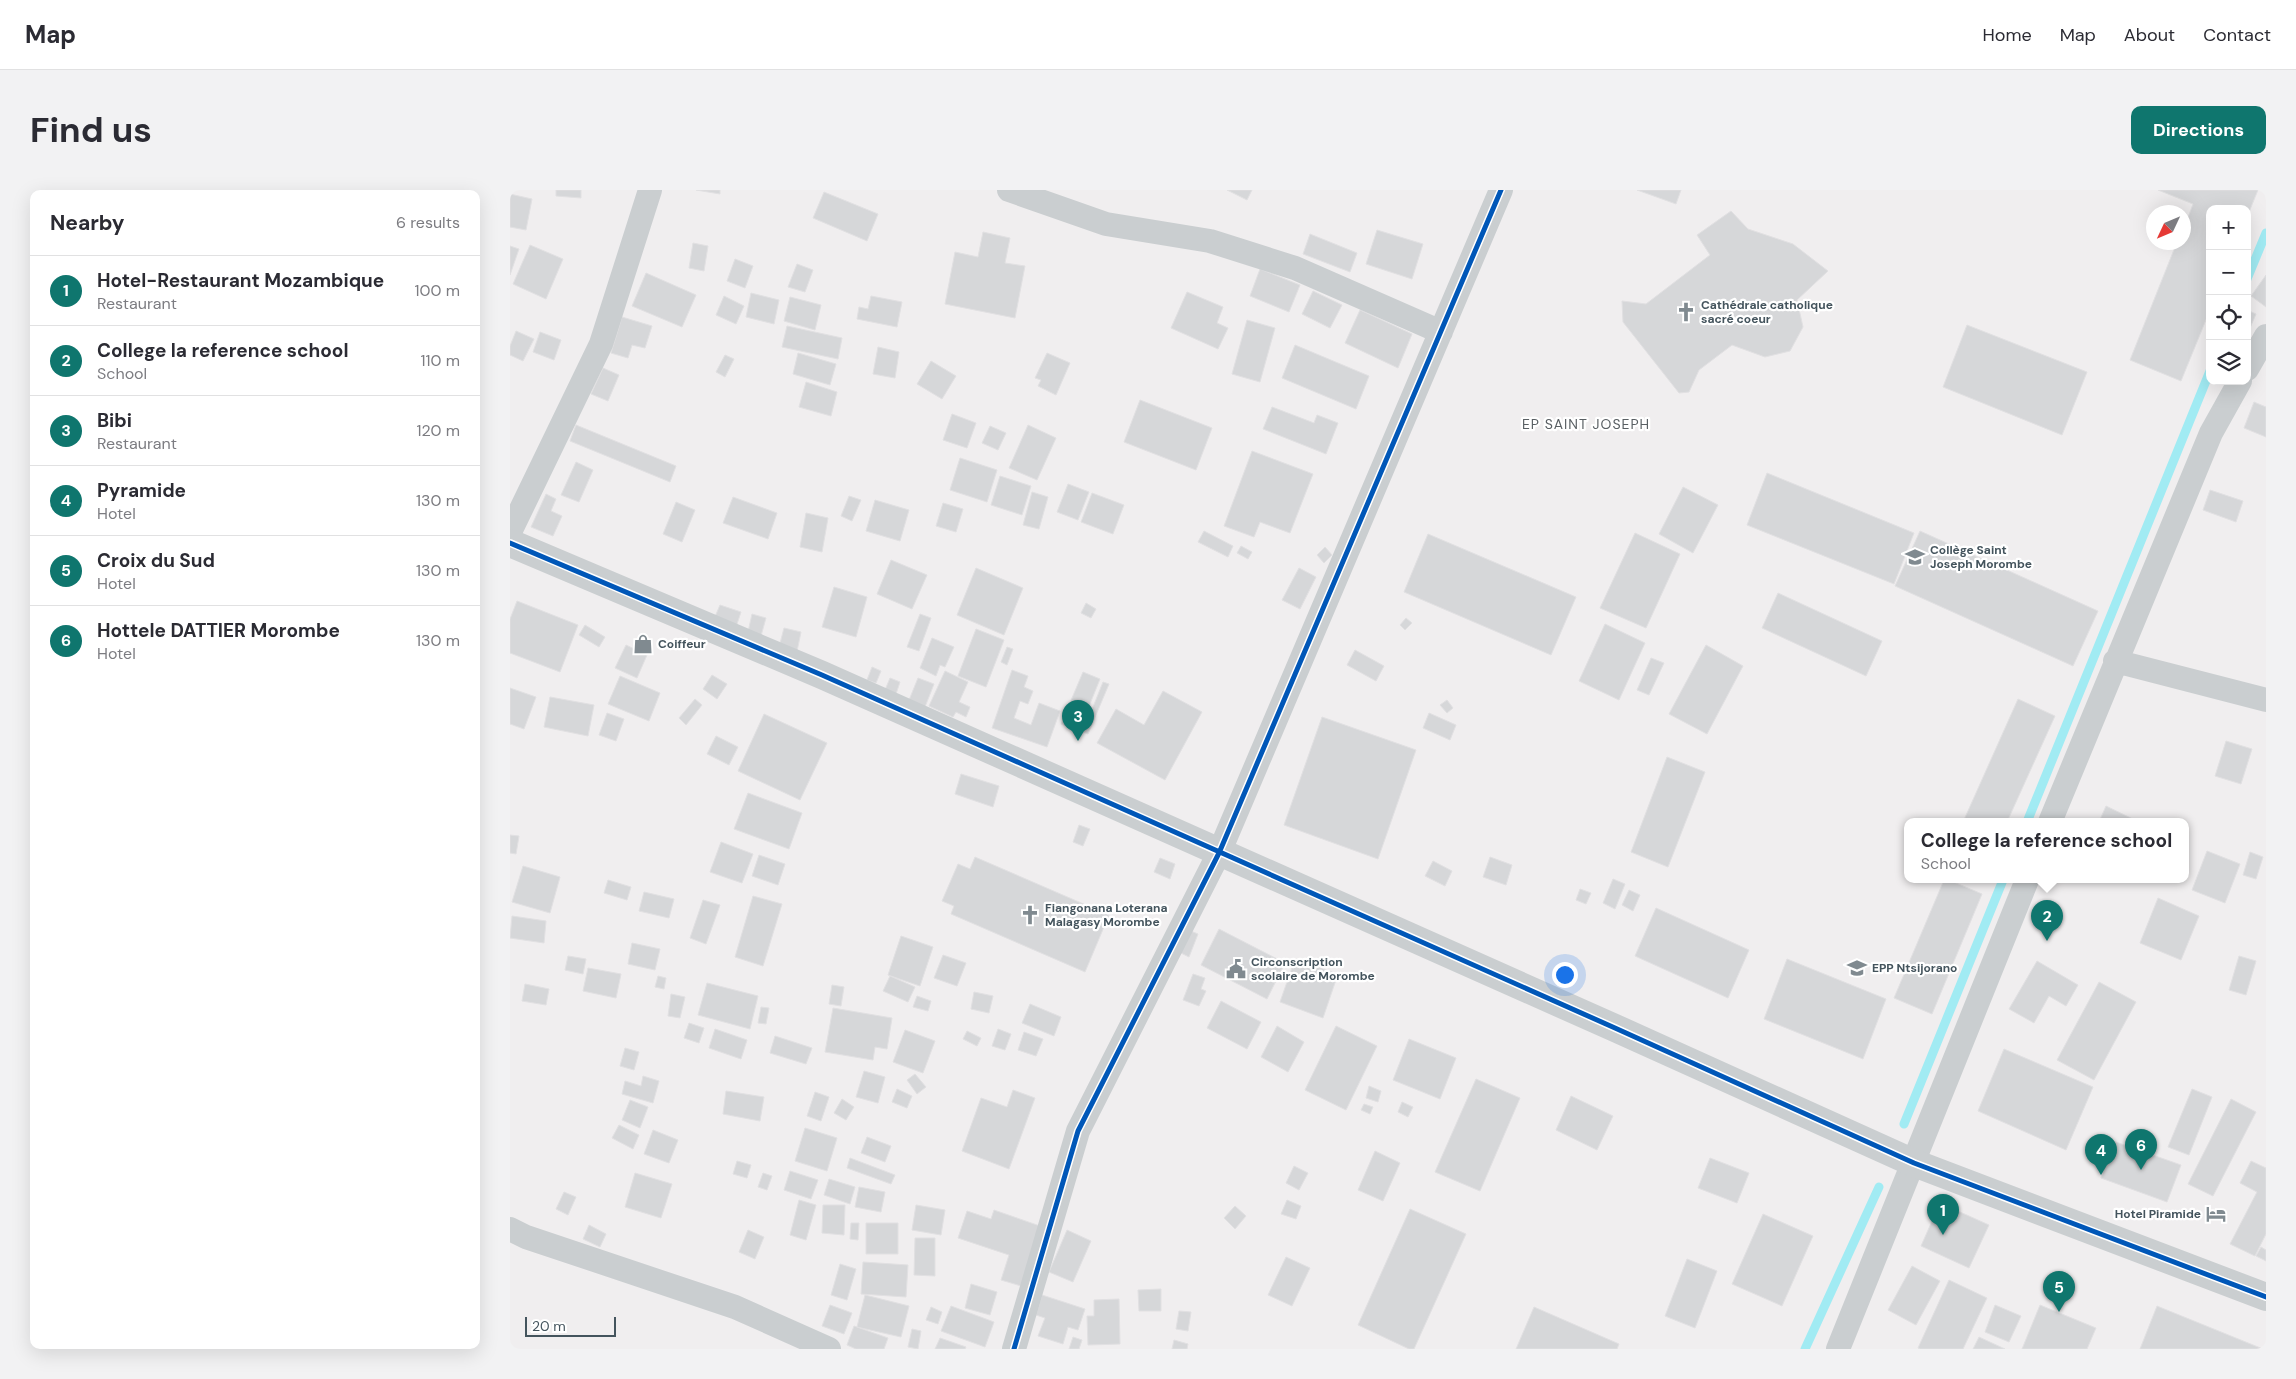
<!DOCTYPE html>
<meta charset="utf-8">
<style>
body{margin:0;font-family:"DM Sans",sans-serif;background:#f2f2f3;color:#2b2b33}
.controls{position:absolute;right:15px;top:15px;display:grid;overflow:hidden;border-radius:10px;box-shadow:0 5px 20px #0002}
.controls button{width:45px;height:45px;display:grid;place-items:center;padding:0;border:0;border-bottom:1px solid #e1e1e2;background:#fff;color:#2b2b33;font:25px sans-serif}
.compass{position:absolute;left:1636px;top:15px;width:45px;height:45px;border-radius:50%;background:#fff;box-shadow:0 5px 20px #0002;rotate:226deg}
.scale{position:absolute;left:15px;bottom:12px;width:91px;box-sizing:border-box;padding-left:5px;border:2px solid #44545d;border-top:0;font-size:14px;line-height:18px;white-space:nowrap;color:#44545d;-webkit-text-stroke:4px #fff;paint-order:stroke}
.you{position:absolute;left:1054px;top:784px;width:18px;height:18px;margin:-12px;border:4px solid #fff;border-radius:50%;background:#1a73e8;box-shadow:0 0 0 8px #1a73e833}
.badge{display:grid;place-items:center;width:32px;height:32px;border-radius:50%;background:#0f766e;color:#fff;font-size:16px;font-weight:700}
.pin{position:absolute;translate:-50% -41px;filter:drop-shadow(0 1px 2px #0008)}
.pin::after{content:'';position:absolute;top:26px;width:18px;height:15px;background:inherit;clip-path:polygon(0 0,100% 0,50% 100%)}
.popup{position:absolute;left:1394px;top:628px;width:285px;height:65px;box-sizing:border-box;display:grid;place-content:center;border-radius:10px;background:#fff;filter:drop-shadow(0 1px 4px #0005);font-size:16px;white-space:nowrap;color:#7c7c81}
.popup b{font-size:19px;color:#2b2b33}
.popup::after{content:'';position:absolute;left:50%;top:100%;margin-left:-10px;border:10px solid transparent;border-top-color:#fff}
.list{margin:0;padding:0;list-style:none}
h2{display:flex;justify-content:space-between;align-items:center;height:65px;margin:0;padding:0 20px;font-size:21px}
h2 small{font-size:16px;font-weight:400;color:#7c7c81}
.list li{display:grid;grid-template-columns:32px 1fr auto;gap:15px;align-items:center;box-sizing:border-box;height:70px;padding:0 20px;border-top:1px solid #e1e1e2}
.list b{display:block;font-size:19px;white-space:nowrap}
.list p{margin:0;font-size:16px;white-space:nowrap;color:#7c7c81}
.list em{font-size:16px;font-style:normal;color:#7c7c81}
.icon{flex:none;width:28px;height:28px;fill:none;stroke:currentColor;stroke-width:2;stroke-linecap:round;stroke-linejoin:round}
.map{position:relative;flex:none;width:1756px;height:1159px;overflow:hidden;border-radius:10px}
header{display:flex;align-items:center;gap:30px;box-sizing:border-box;height:70px;padding:0 25px;background:#fff;border-bottom:1px solid #e1e1e2}
header strong{font-size:24px}
nav{display:flex;gap:28px;margin-inline-start:auto;font-size:18px}
.intro{display:flex;align-items:center;justify-content:space-between;box-sizing:border-box;height:120px;padding:0 30px}
h1{margin:0;font-size:35px}
.button{padding:12px 22px;border-radius:10px;background:#0f766e;color:#fff;font-size:18px;font-weight:700}
main{display:flex;gap:30px;padding:0 30px}
aside{flex:1;background:#fff;border-radius:10px;box-shadow:0 5px 20px #0002}
.map>svg:first-child{display:block}
.lines{fill:none;stroke-linecap:round;stroke-linejoin:round}
.stream{stroke:#a1ebf3;stroke-width:9}
.building{fill:#d6d7d9;stroke:#e1e0e2}
.minor{stroke:#caced0;stroke-width:24}
.tertiary{stroke:#caced0;stroke-width:28}
.cycleway-casing{stroke:#fff;stroke-width:8}
.cycleway{stroke:#0057b8;stroke-width:5}
.labels{text-anchor:middle;dominant-baseline:central;stroke-width:4.5;stroke-linejoin:round;paint-order:stroke}
.poi-label{font-size:12px;font-weight:bold;fill:#44545d;stroke:#fff;text-anchor:start}
.neighbourhood-label{font-size:14px;letter-spacing:1px;fill:#595f63;stroke:#fff}
</style>
<header>
<strong>Map</strong>
<nav><a>Home</a><a>Map</a><a>About</a><a>Contact</a></nav>
</header>
<div class="intro"><h1>Find us</h1><a class="button">Directions</a></div>
<main>
<aside>
<h2>Nearby<small>6 results</small></h2>
<ul class="list">
<li><span class="badge">1</span><div><b>Hotel-Restaurant Mozambique</b><p>Restaurant</p></div><em>100 m</em></li>
<li><span class="badge">2</span><div><b>College la reference school</b><p>School</p></div><em>110 m</em></li>
<li><span class="badge">3</span><div><b>Bibi</b><p>Restaurant</p></div><em>120 m</em></li>
<li><span class="badge">4</span><div><b>Pyramide</b><p>Hotel</p></div><em>130 m</em></li>
<li><span class="badge">5</span><div><b>Croix du Sud</b><p>Hotel</p></div><em>130 m</em></li>
<li><span class="badge">6</span><div><b>Hottele DATTIER Morombe</b><p>Hotel</p></div><em>130 m</em></li>
</ul>
</aside>
<div class="map">
<svg width="1756" height="1159" viewBox="0 0 1756 1159">
<rect width="100%" height="100%" fill="#f0eeef"/>
<g class="lines">
<!-- stream -->
<path class="stream" d="M1737 89 1756 43
M1517 632 1700 181
M1394 934 1493 690
M1295 1159 1369 997"/>
</g>
<!-- building -->
<path class="building" d="M46 0H71V8L46 6Z
M186 0H210V4Z
M717 0H742L737 10Z
M1127 0H1171L1166 14Z
M1648 0H1748L1737 27V19H1700V120L1671 191 1620 170 1667 52H1674V38L1683 14Z
M314 2 368 24 357 51 303 28Z
M0 4 22 9 16 40 0 37Z
M1221 21 1238 39 1283 54 1318 81 1287 110 1293 137 1280 161 1255 167 1222 155 1189 180 1179 202 1169 203 1113 132 1112 111 1136 114 1200 65 1187 45Z
M867 40 913 54 902 89 856 74Z
M473 42 500 48 495 73 515 76 505 128 435 114 445 62 468 67Z
M800 44 847 63 840 82 793 64Z
M183 53 198 56 194 81 179 78Z
M20 55 53 69 36 109 3 94Z
M0 56 9 59 0 85Z
M225 69 243 76 235 98 217 91Z
M287 74 303 80 295 102 278 97Z
M750 79 790 95 779 122 740 106Z
M136 83 186 105 172 137 122 116Z
M1756 85V117L1741 106Z
M803 101 832 115 820 138 792 124Z
M677 102 713 117 707 133 718 138 708 159 661 138Z
M241 103 269 110 264 134 236 127Z
M214 106 234 116 226 134 206 125Z
M361 106 392 112 387 137 347 129 349 117 358 119Z
M280 107 311 115 305 140 274 131Z
M850 120 902 144 888 178 835 153Z
M1737 120 1746 124 1737 145Z
M112 127 142 136 135 158 122 155 118 168 101 163Z
M737 130 765 138 750 192 722 184Z
M1457 135 1577 182 1552 245 1433 197Z
M277 136 332 148 328 169 272 157Z
M6 141 24 149 13 171 0 165V156Z
M30 142 51 150 44 170 23 162Z
M785 155 859 186 846 219 772 188Z
M368 157 389 162 385 188 363 184Z
M288 163 326 174 320 195 283 184Z
M537 163 560 173 546 205 528 196 531 190 525 188Z
M215 165 224 169 215 187 206 182Z
M421 171 446 186 432 209 407 194Z
M93 178 109 185 98 211 81 204Z
M296 192 327 202 321 226 289 217Z
M630 210 702 238 686 280 614 252Z
M1744 212 1756 217V247L1734 238Z
M762 217 804 233 807 225 828 233 816 264 753 239Z
M442 224 466 233 457 258 433 250Z
M66 235 166 276 160 292 60 251Z
M518 235 546 248 527 290 499 278Z
M480 236 496 243 488 260 472 253Z
M742 261 803 284 780 343 750 332 744 347 714 336Z
M450 268 487 280 477 312 440 300Z
M66 272 83 280 69 312 51 305Z
M1257 283 1404 343 1384 394 1237 335Z
M490 286 521 296 512 325 481 315Z
M558 294 579 302 568 330 547 322Z
M1173 297 1208 315 1183 363 1149 344Z
M1700 300 1733 311 1726 332 1693 320Z
M522 302 538 307 529 339 513 335Z
M582 303 614 315 603 344 571 332Z
M36 304 46 309 41 321 52 326 43 346 21 337Z
M339 306 351 310 342 331 331 326Z
M223 307 267 323 258 349 213 333Z
M365 310 399 320 390 351 356 341Z
M166 312 185 320 172 352 153 344Z
M433 313 453 319 446 342 426 336Z
M296 323 318 328 312 362 290 357Z
M694 341 723 356 718 367 688 352Z
M1410 341 1588 421 1563 476 1385 396Z
M1125 343 1170 364 1136 438 1090 418Z
M918 344 1066 407 1041 465 894 402Z
M731 356 742 362 738 369 727 363Z
M815 357 822 365 814 373 807 365Z
M381 370 417 385 402 419 367 404Z
M466 378 513 398 494 445 447 425Z
M789 378 806 387 790 419 772 410Z
M324 397 357 407 346 447 312 437Z
M1268 403 1372 451 1356 486 1252 438Z
M7 411 68 435 50 482 0 463V429Z
M576 413 586 419 581 428 571 423Z
M210 415 231 422 226 437 204 429Z
M242 424 256 428 251 446 238 442Z
M410 424 421 428 409 461 397 457Z
M896 428 902 433 895 440 890 435Z
M1095 434 1135 453 1109 510 1069 491Z
M75 435 95 447 89 457 69 445Z
M274 438 291 442 286 466 268 461Z
M466 439 494 450 476 497 448 486Z
M422 448 444 457 435 477 430 475 426 486 410 478Z
M116 455 137 465 127 488 105 478Z
M1196 455 1233 476 1197 544 1159 524Z
M497 457 503 459 497 475 491 472Z
M845 460 874 476 866 491 837 475Z
M1141 468 1154 473 1139 505 1127 500Z
M362 477 371 481 366 493 357 490Z
M502 480 518 486 514 497 523 501 518 514 510 511 504 528 521 535 529 513 550 521 537 557 482 538Z
M435 481 458 492 449 512 460 517 456 527 446 522 443 527 419 516Z
M573 482 590 489 569 541 551 534Z
M202 485 217 494 207 509 193 499Z
M110 486 150 503 139 531 98 514Z
M380 488 390 492 386 504 375 500Z
M408 488 424 494 413 522 397 515Z
M593 492 599 494 578 544 573 542Z
M0 498 26 507 14 539 0 534Z
M653 501 692 522 655 590 587 553 606 519 634 535Z
M40 507 84 515 78 546 34 537Z
M185 509 192 515 176 535 169 528Z
M1508 509 1545 526 1497 632H1453Z
M937 510 943 518 937 523 930 515Z
M97 523 114 529 106 551 89 545Z
M919 523 946 535 940 550 913 538Z
M254 524 317 553 290 610 228 581Z
M812 527 906 560 868 669 774 635Z
M206 546 228 557 219 575 197 564Z
M1716 551 1742 559 1731 594 1705 586Z
M1157 567 1195 582 1158 677 1121 662Z
M451 584 489 596 483 617 445 604Z
M238 603 292 623 279 659 224 639Z
M1596 616 1629 632H1589Z
M569 635 580 639 573 656 563 652Z
M0 645 9 646 6 664 0 663Z
M211 652 243 664 232 693 200 682Z
M1697 661 1730 674 1715 713 1682 700Z
M1740 662 1753 667 1746 689 1733 685Z
M249 665 275 674 268 695 242 686Z
M465 667 599 725 575 782 441 724 444 716 432 711 448 674 460 679Z
M980 667 1002 675 996 695 973 687Z
M650 668 665 674 660 689 644 682Z
M923 671 942 681 935 696 915 686Z
M13 676 50 687 40 723 2 712Z
M1103 689 1115 694 1105 719 1093 713Z
M98 690 121 697 117 710 94 703Z
M1434 690H1439L1472 704 1422 824 1384 808Z
M1070 699 1081 703 1076 714 1066 710Z
M1119 700 1130 705 1123 721 1112 715Z
M134 702 164 709 159 728 129 721Z
M243 706 272 714 253 776 225 767Z
M1648 708 1689 726 1671 770 1630 753Z
M193 710 210 715 196 754 180 748Z
M1146 718 1239 760 1218 808 1125 766Z
M2 726 36 731 34 753 0 748Z
M676 739 688 744 679 767 667 761Z
M709 739 775 773 757 809 691 775Z
M391 746 423 757 410 796 378 785Z
M122 753 150 759 145 780 118 774Z
M433 765 456 773 447 796 424 788Z
M58 766 76 769 73 784 55 780Z
M1729 766 1746 771 1736 805 1719 800Z
M785 769 828 784 813 828 770 812Z
M1277 769 1376 809 1353 869 1254 829Z
M1527 771 1568 795 1556 816 1539 806 1524 833 1499 819Z
M78 778 111 784 106 808 73 801Z
M683 784 695 788 691 799 696 801 689 816 673 810Z
M148 786 156 788 154 799 145 797Z
M380 786 405 797 398 812 373 801Z
M1589 792 1626 812 1584 890 1547 870Z
M197 793 248 806 240 839 188 825Z
M15 794 39 799 36 815 12 811Z
M322 795 334 797 331 816 319 814Z
M464 802 483 806 479 823 461 819Z
M161 804 175 807 170 828 158 826Z
M407 806 421 811 418 821 403 817Z
M711 811 751 832 737 859 697 838Z
M520 814 551 827 544 846 512 833Z
M251 817 259 818 256 834 248 833Z
M323 818 382 828 377 859 365 857 363 870 315 862Z
M179 833 194 838 189 853 174 848Z
M767 836 794 852 778 882 751 867Z
M826 836 867 856 836 920 795 900Z
M205 839 237 850 231 869 199 858Z
M488 839 501 844 495 860 482 856Z
M395 840 425 851 413 883 383 872Z
M457 841 471 848 467 856 453 849Z
M514 842 533 849 526 866 508 860Z
M265 846 302 858 296 874 260 863Z
M899 849 946 868 930 909 883 890Z
M115 858 129 862 124 880 110 876Z
M1494 859 1583 897 1556 960 1468 921Z
M354 881 375 887 368 913 346 907Z
M405 884 416 897 407 904 397 890Z
M133 886 149 891 143 913 112 904 115 891 131 896Z
M966 889 1010 908 970 1001 925 982Z
M859 896 871 901 868 912 856 908Z
M387 899 402 906 397 918 382 912Z
M1682 899 1702 907 1679 965 1658 957Z
M503 900 525 908 499 979 452 961 471 908 497 917Z
M216 901 254 907 250 931 213 924Z
M305 902 319 907 311 931 297 926Z
M1061 906 1103 926 1087 960 1046 940Z
M332 909 344 917 336 930 324 923Z
M1721 909 1746 922 1703 1006 1678 994Z
M120 910 138 917 130 938 112 930Z
M892 912 903 917 898 927 888 922Z
M854 914 863 917 860 924 851 920Z
M109 935 129 945 123 959 102 948Z
M295 938 327 948 317 981 285 971Z
M143 940 168 950 159 973 134 964Z
M357 947 381 956 375 972 351 963Z
M1603 951 1671 975 1657 1012 1591 988Z
M865 961 890 973 873 1011 848 1000Z
M340 968 385 985 381 994 337 978Z
M1200 968 1239 983 1227 1013 1188 998Z
M227 971 241 975 237 988 223 984Z
M1741 971 1756 978V1044L1745 1066 1720 1054 1747 1002 1730 993Z
M784 976 798 983 789 1000 776 993Z
M280 981 308 990 301 1009 274 1000Z
M125 983 162 994 151 1028 115 1017Z
M253 983 262 986 257 1000 248 997Z
M319 989 345 997 340 1014 314 1005Z
M349 997 375 1002 371 1022 345 1017Z
M54 1002 66 1007 58 1025 46 1019Z
M289 1010 306 1015 296 1050 280 1045Z
M777 1010 791 1016 786 1029 771 1024Z
M1430 1013 1479 1035 1459 1078 1411 1056Z
M313 1015H335L334 1045 312 1043Z
M406 1015 435 1020 431 1045 402 1040Z
M725 1016 736 1026 725 1039 714 1028Z
M900 1019 956 1044 904 1159H899L848 1135Z
M484 1020 530 1036 511 1096 491 1090 499 1065 448 1048 457 1021 481 1029Z
M1253 1024 1303 1046 1272 1116 1222 1094Z
M341 1033H349L348 1050 340 1049Z
M356 1033H388V1064H356Z
M79 1035 96 1044 90 1057 73 1049Z
M238 1040 254 1047 245 1069 229 1062Z
M557 1040 581 1051 563 1092 539 1082Z
M405 1048H425V1086L404 1085Z
M1751 1057 1756 1060V1071L1746 1066Z
M776 1067 800 1078 782 1116 758 1105Z
M1177 1069 1207 1081 1185 1138 1155 1126Z
M353 1072 398 1075 396 1107 351 1104Z
M330 1074 346 1079 337 1110 321 1105Z
M1402 1076 1430 1091 1406 1135 1378 1120Z
M1439 1090 1477 1108 1453 1159H1410L1408 1158Z
M461 1094 487 1102 480 1125 455 1118Z
M651 1099V1121H629L628 1100Z
M355 1105 399 1116 391 1147 347 1137Z
M532 1105 575 1119 568 1140 558 1137 553 1154 528 1146 535 1128 526 1125Z
M609 1109 610 1154 578 1155 577 1126H584V1110Z
M320 1115 342 1123 334 1144 312 1136Z
M1485 1115 1511 1126 1499 1152 1475 1142Z
M1530 1115 1586 1138 1577 1159H1512Z
M441 1116 484 1132 475 1157 431 1141Z
M1647 1116 1753 1159H1630Z
M421 1117 432 1122 428 1134 416 1130Z
M1024 1117 1109 1154 1107 1159H1006Z
M669 1121 681 1122 678 1141 666 1139Z
M344 1136 378 1148 374 1159H346L337 1155Z
M402 1139 411 1141 408 1159 398 1157Z
M563 1147 572 1150 569 1159H559Z
M1469 1147 1495 1159H1463Z
M430 1148 456 1157 455 1159H425Z
M664 1150 678 1154 677 1159H662Z"/>
<g class="lines">
<!-- minor -->
<path class="minor" d="M499 0 596 34 700 51 785 78 931 142
M1737 179 1756 146
M0 342 91 154 140 0
M1605 471 1756 510
M1540 632 1701 243 1730 191
M0 1039 16 1047 225 1117 319 1159
M504 1159 568 941 709 663 991 0
M1328 1159 1517 690"/>
<!-- tertiary -->
<path class="tertiary" d="M0 353 312 485 1105 838 1404 973 1756 1107"/>
<defs>
<path id="cycleway" d="M0 353 312 485 1105 838 1404 973 1756 1107
M504 1159 568 941 709 663 991 0"/>
</defs>
<!-- cycleway casing -->
<use href="#cycleway" class="cycleway-casing"/>
<!-- cycleway -->
<use href="#cycleway" class="cycleway"/>
</g>
<!-- icons -->
<defs>
<symbol id="church-bare" viewBox="-9 -9 18 18"><path d="M-1.2-6h2.4v3.5h3.3v2.4h-3.3V6h-2.4V-.1h-3.3v-2.4h3.3Z" fill="#808a90" stroke="#fff" stroke-width="2.5" paint-order="stroke"/></symbol>
<symbol id="school-bare" viewBox="-9 -9 18 18"><path d="M0-5L7-2L0 1L-7-2ZM-4 1L0 2.5L4 1V4Q0 6-4 4Z" fill="#808a90" stroke="#fff" stroke-width="2.5" paint-order="stroke"/></symbol>
<symbol id="shop-bare" viewBox="-9 -9 18 18"><path d="M-5-2.5h2.3a2.7 3.5 0 0 1 5.4 0H5L5.5 6h-11ZM-1.5-2.5h3a1.5 2.3 0 0 0-3 0Z" fill="#808a90" stroke="#fff" stroke-width="2.5" paint-order="stroke"/></symbol>
<symbol id="civic-bare" viewBox="-9 -9 18 18"><path d="M-.6-6.5H3V-4.5H.6V-3L4-1V1h2V6H-6V1h2V-1L-.6-3ZM-1.2 2.5V6h2.4V2.5Z" fill="#808a90" stroke="#fff" stroke-width="2.5" paint-order="stroke"/></symbol>
<symbol id="hotel-bare" viewBox="-9 -9 18 18"><path d="M-6-4.5h1.5V1H6V5H4.5V3h-9V5H-6ZM-4 0a1.8 1.8 0 1 1 3.6 0ZM.5 0V-2.5h3Q6-2.5 6 0Z" fill="#808a90" stroke="#fff" stroke-width="2.5" paint-order="stroke"/></symbol>
</defs>
<g fill-rule="evenodd">
<use href="#church-bare" x="1162" y="108" width="28" height="28"/>
<use href="#school-bare" x="1391" y="353" width="28" height="28"/>
<use href="#shop-bare" x="119" y="440" width="28" height="28"/>
<use href="#church-bare" x="506" y="711" width="28" height="28"/>
<use href="#school-bare" x="1333" y="764" width="28" height="28"/>
<use href="#civic-bare" x="712" y="765" width="28" height="28"/>
<use href="#hotel-bare" x="1692" y="1010" width="28" height="28"/>
</g>
<g class="labels">
<!-- poi labels -->
<g class="poi-label">
<text x="1191" y="115">Cathédrale catholique<tspan x="1191" dy="14">sacré coeur</tspan></text>
<text x="1420" y="360">Collège Saint<tspan x="1420" dy="14">Joseph Morombe</tspan></text>
<text x="148" y="454">Coiffeur</text>
<text x="535" y="718">Fiangonana Loterana<tspan x="535" dy="14">Malagasy Morombe</tspan></text>
<text x="741" y="772">Circonscription<tspan x="741" dy="14">scolaire de Morombe</tspan></text>
<text x="1362" y="778">EPP Ntsijorano</text>
<text x="1691" y="1024" text-anchor="end">Hotel Piramide</text>
</g>
<!-- neighbourhood labels -->
<g class="neighbourhood-label">
<text x="1076" y="234">EP SAINT JOSEPH</text>
</g>
</g>
</svg>
<div class="controls">
<button>+</button>
<button>−</button>
<button><svg class="icon" aria-label="locate" viewBox="0 0 24 24"><circle cx="12" cy="12" r="6"/><path d="M12 2v4M12 18v4M2 12h4M18 12h4"/></svg></button>
<button><svg class="icon" aria-label="layers" viewBox="0 0 24 24"><path d="M12 4l9 5-9 5-9-5zM3 14l9 5 9-5"/></svg></button>
</div>
<svg class="compass" viewBox="-18 -18 36 36"><path d="M0-13l5 13h-10z" fill="#e53935"/><path d="M0 13l5-13h-10z" fill="#7c7c81"/></svg>
<div class="scale">20 m</div>
<div class="you"></div>
<div class="pin badge" style="left:1433px;top:1045px">1</div>
<div class="pin badge" style="left:1537px;top:751px">2</div>
<div class="popup"><b>College la reference school</b>School</div>
<div class="pin badge" style="left:568px;top:551px">3</div>
<div class="pin badge" style="left:1591px;top:985px">4</div>
<div class="pin badge" style="left:1549px;top:1122px">5</div>
<div class="pin badge" style="left:1631px;top:980px">6</div>
</div>
</main>
